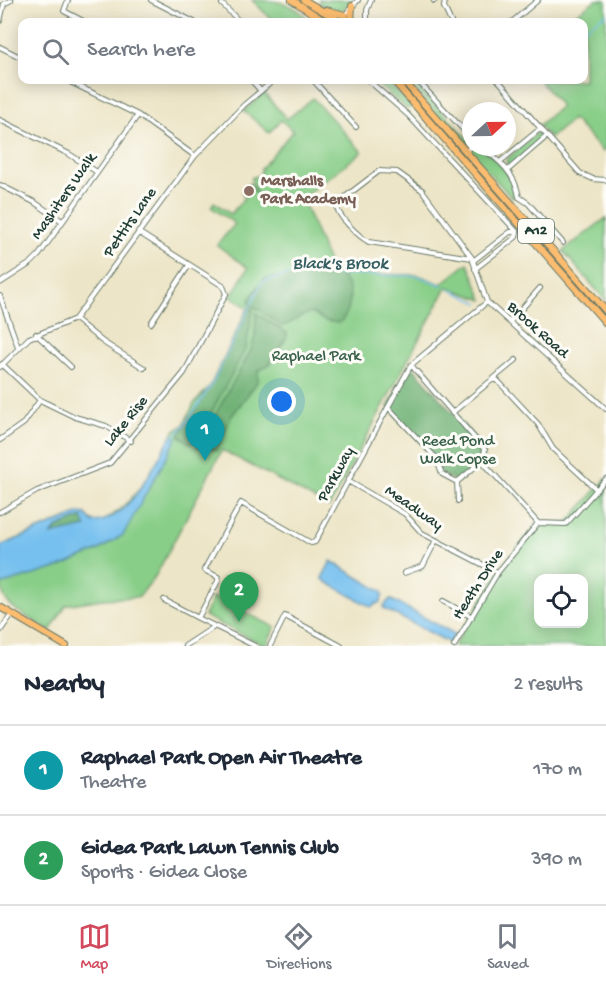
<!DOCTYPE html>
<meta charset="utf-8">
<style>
body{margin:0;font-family:"Gochi Hand",sans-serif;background:#f6f6f7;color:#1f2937}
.controls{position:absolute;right:18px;bottom:18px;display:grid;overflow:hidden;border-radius:12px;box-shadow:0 3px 15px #0003}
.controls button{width:54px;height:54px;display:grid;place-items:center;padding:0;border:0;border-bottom:2px solid #e0e1e3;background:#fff;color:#1f2937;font:30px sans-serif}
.compass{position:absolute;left:462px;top:102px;width:54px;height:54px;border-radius:50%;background:#fff;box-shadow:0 3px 15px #0003;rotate:68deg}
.you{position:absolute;left:282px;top:402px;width:21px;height:21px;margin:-15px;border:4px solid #fff;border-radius:50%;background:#1a73e8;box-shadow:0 0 0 9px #1a73e833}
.badge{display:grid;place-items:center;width:39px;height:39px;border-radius:50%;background:#d1495b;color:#fff;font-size:20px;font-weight:700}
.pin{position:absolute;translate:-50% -50px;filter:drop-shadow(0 2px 3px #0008)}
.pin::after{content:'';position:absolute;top:32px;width:21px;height:18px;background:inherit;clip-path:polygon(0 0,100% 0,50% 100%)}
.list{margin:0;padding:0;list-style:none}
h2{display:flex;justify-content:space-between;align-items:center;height:78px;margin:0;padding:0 24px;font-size:26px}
h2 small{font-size:20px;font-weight:400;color:#747a83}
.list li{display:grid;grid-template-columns:39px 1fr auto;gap:18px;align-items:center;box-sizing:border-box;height:90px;padding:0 24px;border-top:2px solid #e0e1e3}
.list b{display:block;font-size:22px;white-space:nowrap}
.list p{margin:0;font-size:20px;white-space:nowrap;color:#747a83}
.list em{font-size:20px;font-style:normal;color:#747a83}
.icon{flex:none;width:33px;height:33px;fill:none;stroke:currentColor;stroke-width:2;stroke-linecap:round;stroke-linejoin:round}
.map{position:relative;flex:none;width:606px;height:646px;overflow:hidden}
.search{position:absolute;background:#fff;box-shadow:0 3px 15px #0003;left:18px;right:18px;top:18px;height:66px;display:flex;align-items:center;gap:15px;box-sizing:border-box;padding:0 21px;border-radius:12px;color:#747a83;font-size:22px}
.sheet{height:258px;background:#fff}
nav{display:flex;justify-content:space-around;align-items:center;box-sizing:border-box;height:84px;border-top:2px solid #e0e1e3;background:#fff;font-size:16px;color:#747a83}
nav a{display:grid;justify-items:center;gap:3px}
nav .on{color:#d1495b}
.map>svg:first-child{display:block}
.green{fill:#88ce88;stroke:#54865e;stroke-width:1.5;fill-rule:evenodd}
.forest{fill:#6eb174;stroke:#467754;stroke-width:1.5}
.water{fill:#76c0ef;stroke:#4a7e92;stroke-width:1.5;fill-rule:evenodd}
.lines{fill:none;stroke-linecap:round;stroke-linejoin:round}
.stream{stroke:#76c0ef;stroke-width:1.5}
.minor-casing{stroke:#677867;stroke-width:6}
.primary-casing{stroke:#677867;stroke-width:8}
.trunk-casing{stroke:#677867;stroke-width:8}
.minor{stroke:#fff;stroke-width:4}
.primary{stroke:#fcbd6f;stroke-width:6}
.trunk{stroke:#fcbd6f;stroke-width:6}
.education-dot{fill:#8d6e63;stroke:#fdfcf7;stroke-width:2}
.labels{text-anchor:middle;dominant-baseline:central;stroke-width:6;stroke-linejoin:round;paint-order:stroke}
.shield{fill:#fdfcf7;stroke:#62766e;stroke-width:1.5}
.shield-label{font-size:15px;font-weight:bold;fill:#1f3d34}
.education-label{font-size:16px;font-weight:bold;fill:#785e54;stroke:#fdfcf7;text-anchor:start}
.street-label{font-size:16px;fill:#1f3d34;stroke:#fdfcf7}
.park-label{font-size:16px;fill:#396149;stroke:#fdfcf7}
.water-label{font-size:18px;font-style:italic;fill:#355e63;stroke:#fdfcf7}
</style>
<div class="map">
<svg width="606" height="646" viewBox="0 0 606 646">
<rect width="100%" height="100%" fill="#fdfcf7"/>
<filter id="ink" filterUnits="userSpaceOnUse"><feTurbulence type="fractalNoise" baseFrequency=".0167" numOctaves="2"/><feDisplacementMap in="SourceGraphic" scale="12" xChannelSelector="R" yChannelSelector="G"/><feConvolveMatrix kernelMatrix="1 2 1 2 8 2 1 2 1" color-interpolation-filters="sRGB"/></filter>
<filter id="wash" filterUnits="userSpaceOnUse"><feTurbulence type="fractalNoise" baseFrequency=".008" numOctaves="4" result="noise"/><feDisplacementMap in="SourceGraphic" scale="24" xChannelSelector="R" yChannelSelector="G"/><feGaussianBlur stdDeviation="1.35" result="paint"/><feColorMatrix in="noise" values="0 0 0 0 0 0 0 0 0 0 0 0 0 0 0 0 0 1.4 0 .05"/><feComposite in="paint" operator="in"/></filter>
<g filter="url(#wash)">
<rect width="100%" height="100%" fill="#ede5c7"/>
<!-- green -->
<path class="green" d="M252 0C276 0 295 2 310 22H274Z
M319 0H353L340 12 321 6Z
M596 0H606V149L603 152 573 119 550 138 539 125 561 106 539 80H584V22H564Z
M373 80H385L412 107 407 109Z
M406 80H412L471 142 464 144Z
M264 93 287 119 313 98 362 152 302 198 333 274 418 275 441 284 468 263 483 300 447 287 329 507 222 450 156 575 139 597 102 599 66 605 50 631C0 599 0 609 0 546L75 515 86 514 91 521 99 523C139 503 153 467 175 430L183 426 194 404 210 386 248 308 231 296 248 268 217 245 235 224 211 207 214 202 231 214 245 197 242 194 250 183 258 198 251 178 260 175 261 168 293 131 281 120 269 133 244 111Z
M537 133 541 134V139L511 165 507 164 506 160Z
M474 147C496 151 511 176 518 196L512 198 472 154 471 149Z
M606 218V301L563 251Z
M606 479V646H454L498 572 538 523 566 524ZM538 578H584V624H538Z
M213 597 275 627 266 646 204 616Z"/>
<!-- forest -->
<path class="forest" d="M308 272C315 272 325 270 332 272 354 277 355 310 339 323L325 321 312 313C299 314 294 324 282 326L250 304 249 300 264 279Z
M250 307 253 310 246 348 195 443H189L179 435 212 384Z
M256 313 287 333V337L270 364 258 371V381L231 417 217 450 197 447 251 350 255 335Z
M411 365 485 450 482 461 457 482 442 474 436 458 388 407Z
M83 517 86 527 51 536 58 527Z"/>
<!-- water -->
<path class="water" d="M172 435 177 438 123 535 99 550 60 567 0 585V546L80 513 86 514 92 522C129 523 155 463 172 435ZM82 517 86 527 51 535 58 527Z
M331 561 381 591 383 595 380 602 371 607 326 582 322 578Z
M390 599 455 634 450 643 386 610 383 607Z"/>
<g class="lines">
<!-- stream -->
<path class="stream" d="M584 29 606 14
M447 288 479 303
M251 305 262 282 292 274 373 275 418 276 442 285
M174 436 185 425 212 384 250 307"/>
</g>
</g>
<g filter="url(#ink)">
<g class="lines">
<defs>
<path id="minor" d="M68 0 64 11 85 22
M151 0 194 22
M445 0 444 7 451 22
M434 1 435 0
M4 4 11 0
M222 4 240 22
M344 16 358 0
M0 21 4 4
M367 22V10L371 0
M512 22 538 0
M0 47 22 58
M66 80 138 115 195 156
M251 80 260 90
M313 80 356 127
M368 80 408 115 517 232
M417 80 471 138
M498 80 580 173 593 179 606 180
M0 120 69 154 97 172
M481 147C500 161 515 173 519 197L528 203 563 243
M466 151 471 146
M501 161 541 128
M508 170 547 136
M0 185 34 202 62 221
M472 258 369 242C358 236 337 216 336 204L379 171 397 172 422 190 472 258 487 302 606 409
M473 261 510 232H516
M475 269 516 237 517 232
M0 283 31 263 39 255 138 115
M0 296 18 347
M75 319 103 342 144 368
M510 322 540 288
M151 323 189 265
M36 334 71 367
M2 364 40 400 75 417 106 426 131 441
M411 365 485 450 482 461 538 523
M0 367 29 338 75 319 195 156 244 105 274 80
M494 380H497L538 424 553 449 596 489
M388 407 436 458 442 474 457 482 482 461
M452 413 516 360
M0 440 24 423 40 400
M348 481 405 514 422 533 497 572
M457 482 458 501
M0 512 37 491 110 463 184 373 226 294 223 286 138 232
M404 573 423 566 436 540
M164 600 198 618
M443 601 472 617
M0 631 12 614
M185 646 214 627
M255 646 198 618 218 581V577L204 570 241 503 311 543 315 542 411 365 487 302
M270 646 285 616 341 646
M454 646 498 572 538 523 566 524 606 479"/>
<path id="primary" d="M0 607 66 646"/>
<path id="trunk" d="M292 0 326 22
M304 0 341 22
M326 10 345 15
M351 22 352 6
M393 80 606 323
M403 80 606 311"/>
</defs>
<!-- minor casing -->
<use href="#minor" class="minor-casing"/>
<!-- primary casing -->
<use href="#primary" class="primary-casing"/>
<!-- trunk casing -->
<use href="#trunk" class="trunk-casing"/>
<!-- minor -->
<use href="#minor" class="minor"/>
<!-- primary -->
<use href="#primary" class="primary"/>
<!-- trunk -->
<use href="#trunk" class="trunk"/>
</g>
</g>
<!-- markers -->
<circle class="education-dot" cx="249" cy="191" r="6"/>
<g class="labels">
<!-- shield labels -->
<rect class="shield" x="518" y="219" width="36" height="24" rx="4.5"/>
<g class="shield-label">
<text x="536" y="231">A12</text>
</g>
<!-- education labels -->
<g class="education-label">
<text x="261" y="182">Marshalls<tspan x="261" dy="18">Park Academy</tspan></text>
</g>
<!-- street labels -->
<g class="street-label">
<text transform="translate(65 197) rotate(-55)">Mashiters Walk</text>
<text transform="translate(131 223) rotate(-55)">Pettits Lane</text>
<text transform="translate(537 331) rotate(42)">Brook Road</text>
<text transform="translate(127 422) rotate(-51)">Lake Rise</text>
<text transform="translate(337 475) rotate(-61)">Parkway</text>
<text transform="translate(413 509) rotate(35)">Meadway</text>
<text transform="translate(479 585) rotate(-57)">Heath Drive</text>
</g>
<!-- park labels -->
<g class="park-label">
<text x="316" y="357">Raphael Park</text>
<text x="458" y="442">Reed Pond<tspan x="458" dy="18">Walk Copse</tspan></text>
</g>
<!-- water labels -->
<g class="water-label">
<text x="340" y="264">Black's Brook</text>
</g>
</g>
</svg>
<div class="controls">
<button><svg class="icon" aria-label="locate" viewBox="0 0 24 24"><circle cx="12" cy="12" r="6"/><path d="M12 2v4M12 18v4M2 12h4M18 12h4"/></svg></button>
</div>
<svg class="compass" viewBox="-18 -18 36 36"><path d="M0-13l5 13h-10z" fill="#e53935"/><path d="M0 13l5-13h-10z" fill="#747a83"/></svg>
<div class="you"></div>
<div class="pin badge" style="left:205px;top:461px;background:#0f9aa8">1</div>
<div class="pin badge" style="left:239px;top:622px;background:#2e9e5b">2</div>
<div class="search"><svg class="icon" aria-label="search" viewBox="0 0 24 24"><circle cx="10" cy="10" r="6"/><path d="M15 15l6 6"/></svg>Search here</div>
</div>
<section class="sheet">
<h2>Nearby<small>2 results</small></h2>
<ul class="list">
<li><span class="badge" style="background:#0f9aa8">1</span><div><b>Raphael Park Open Air Theatre</b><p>Theatre</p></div><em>170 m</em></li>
<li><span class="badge" style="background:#2e9e5b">2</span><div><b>Gidea Park Lawn Tennis Club</b><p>Sports · Gidea Close</p></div><em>390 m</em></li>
</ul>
</section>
<nav>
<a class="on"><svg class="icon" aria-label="map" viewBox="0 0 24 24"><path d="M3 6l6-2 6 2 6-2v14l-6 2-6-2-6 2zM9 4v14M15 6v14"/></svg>Map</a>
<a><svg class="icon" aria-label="directions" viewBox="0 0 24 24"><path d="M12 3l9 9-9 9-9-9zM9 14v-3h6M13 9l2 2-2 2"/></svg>Directions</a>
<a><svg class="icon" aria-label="saved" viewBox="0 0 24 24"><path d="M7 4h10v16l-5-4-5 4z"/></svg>Saved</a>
</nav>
